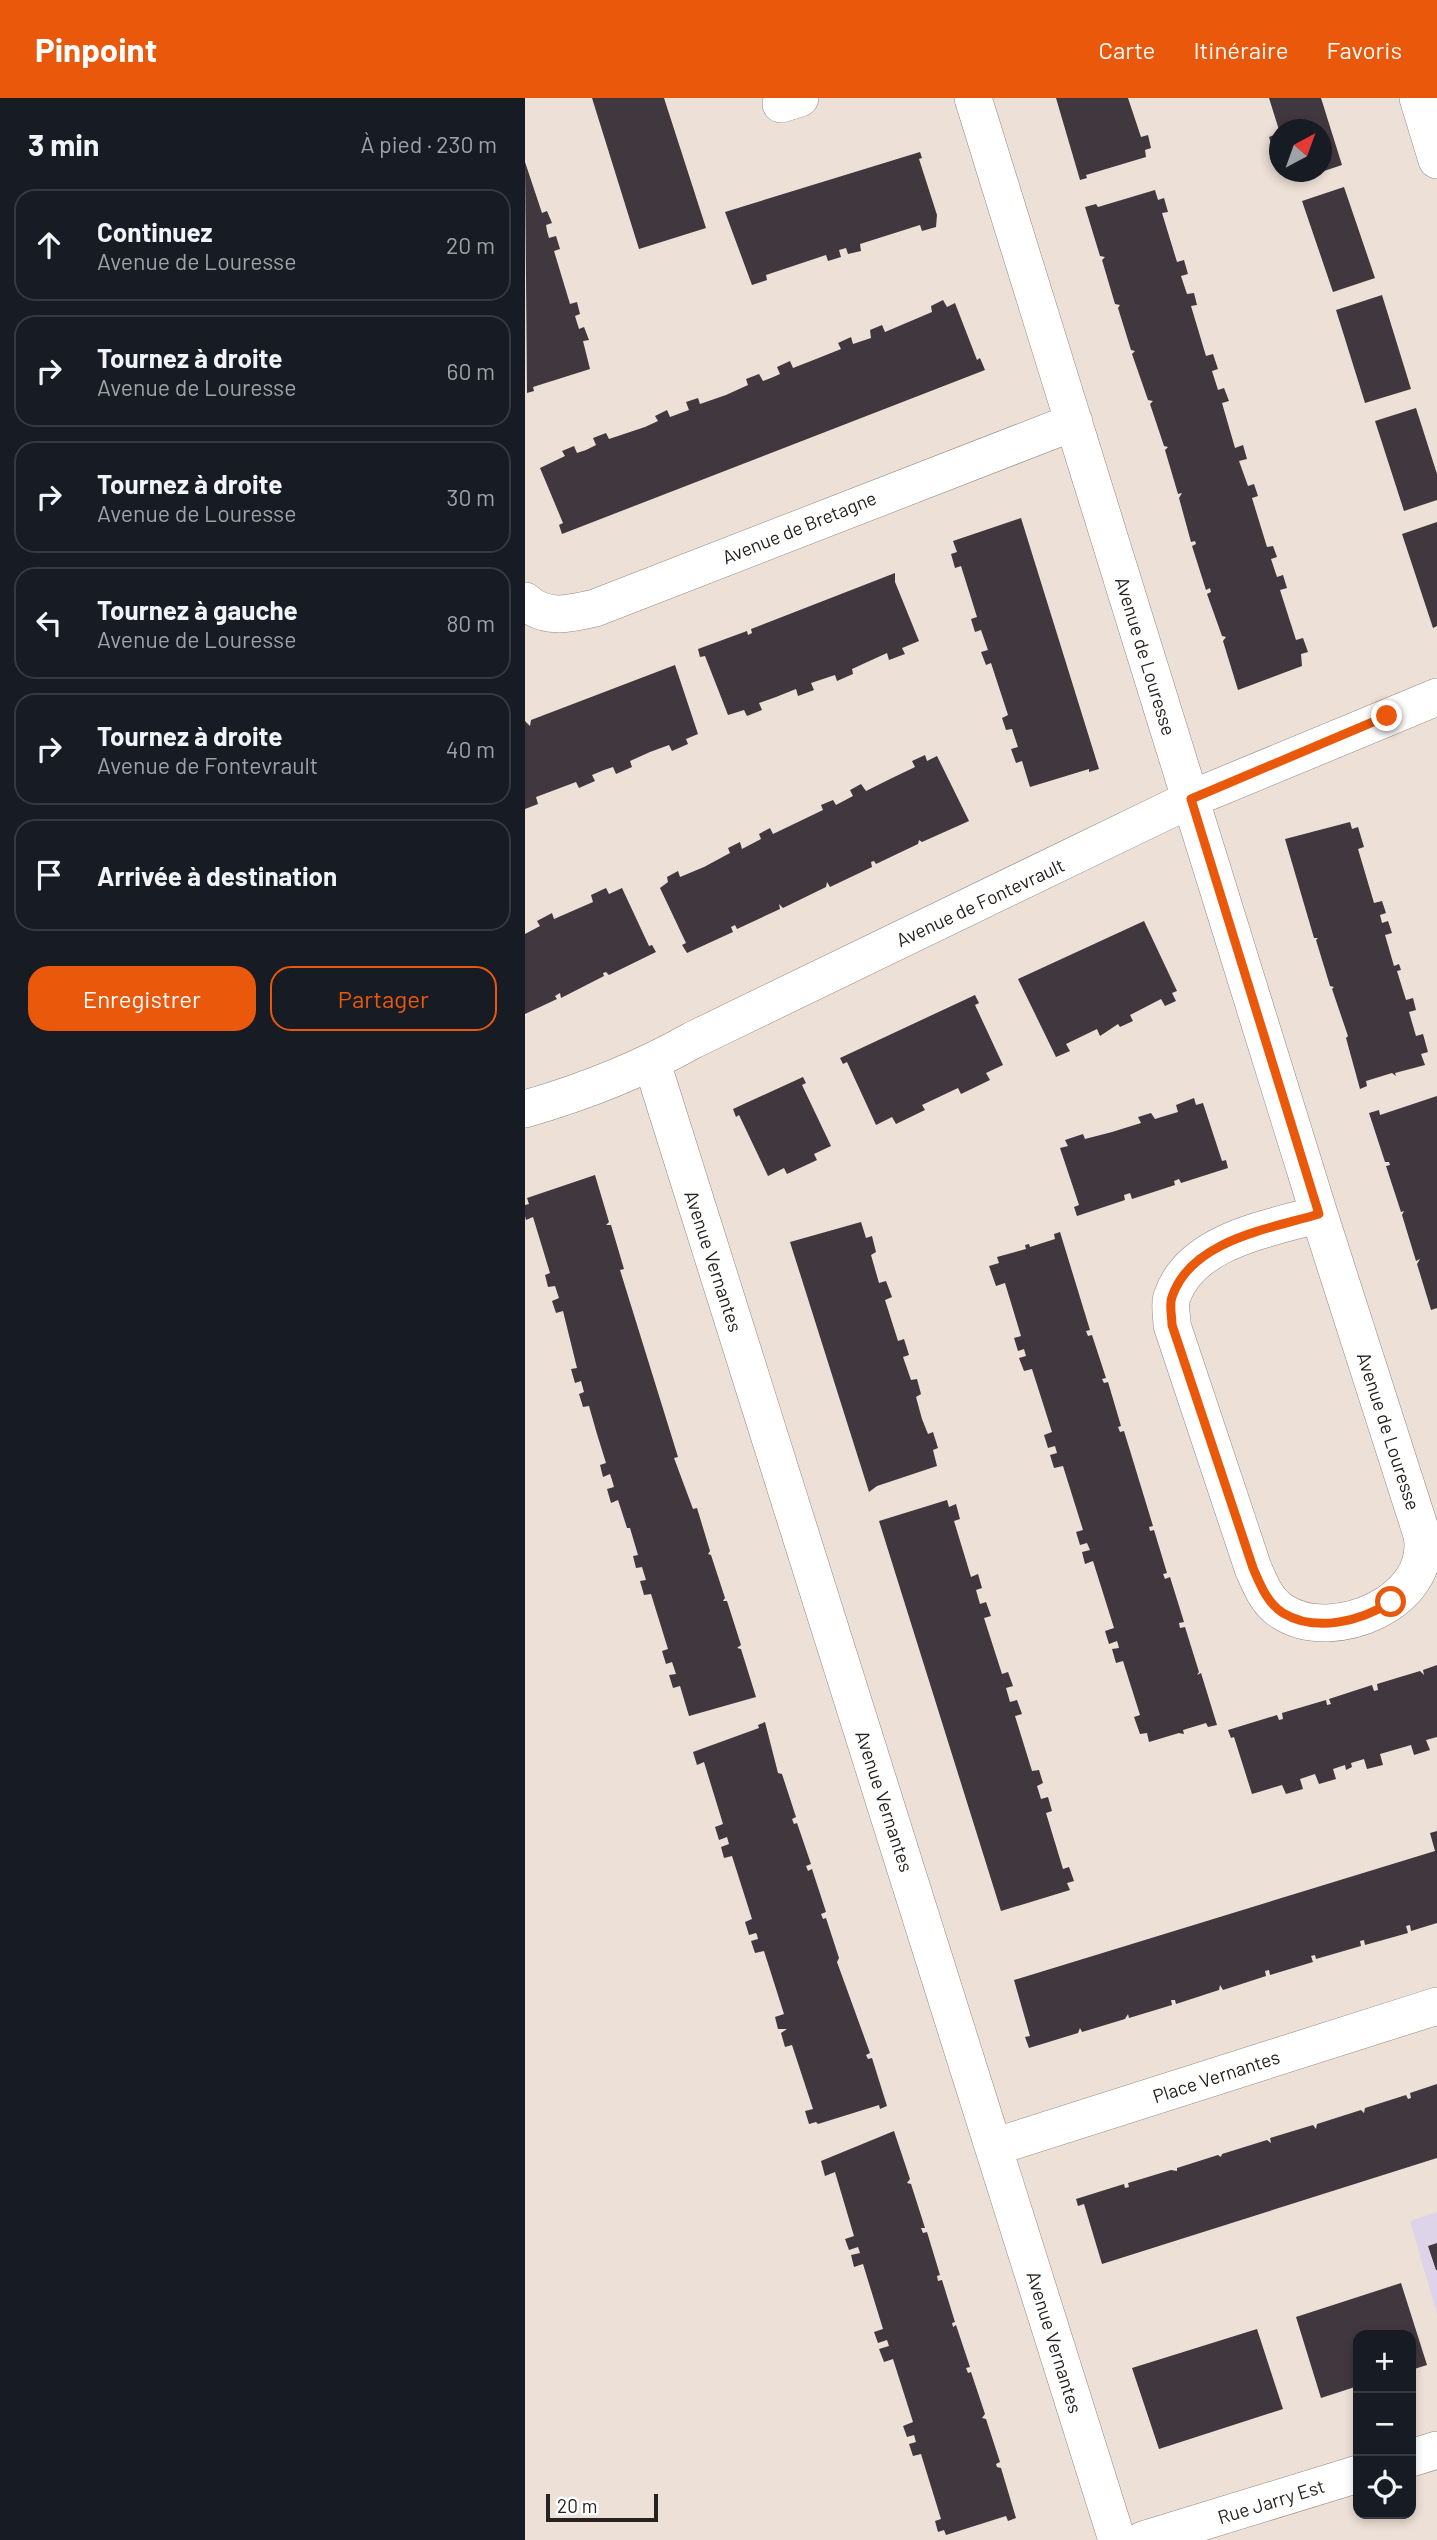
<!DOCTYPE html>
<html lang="fr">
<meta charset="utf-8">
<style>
body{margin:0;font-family:Barlow,sans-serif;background:#20242c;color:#f1f3f6}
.controls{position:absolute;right:21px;bottom:21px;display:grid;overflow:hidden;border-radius:14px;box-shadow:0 4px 10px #0003}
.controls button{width:63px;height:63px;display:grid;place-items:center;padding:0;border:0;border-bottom:2px solid #363941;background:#171b24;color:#f1f3f6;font:35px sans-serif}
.compass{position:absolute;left:744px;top:21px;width:63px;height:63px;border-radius:50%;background:#171b24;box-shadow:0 4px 10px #0003;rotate:41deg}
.scale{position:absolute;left:21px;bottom:18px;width:112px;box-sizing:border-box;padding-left:7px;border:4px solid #27221f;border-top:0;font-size:19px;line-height:24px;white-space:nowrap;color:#27221f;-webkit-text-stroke:5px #fff;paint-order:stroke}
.stop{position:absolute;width:21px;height:21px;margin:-16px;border:5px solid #ea580c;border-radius:50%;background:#fff}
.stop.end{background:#ea580c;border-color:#fff;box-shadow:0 2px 7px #0008}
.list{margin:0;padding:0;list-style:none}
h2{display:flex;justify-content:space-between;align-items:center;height:91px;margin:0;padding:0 28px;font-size:30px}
h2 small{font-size:23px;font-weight:400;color:#9ea1a6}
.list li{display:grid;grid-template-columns:46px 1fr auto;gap:21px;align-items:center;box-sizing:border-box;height:112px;margin:0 14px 14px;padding:0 14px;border:2px solid #363941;border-radius:21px}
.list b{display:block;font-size:26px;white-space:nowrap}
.list p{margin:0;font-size:23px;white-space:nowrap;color:#9ea1a6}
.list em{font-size:23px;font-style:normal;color:#9ea1a6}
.actions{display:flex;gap:14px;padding:21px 28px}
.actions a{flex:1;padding:16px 0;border:2px solid #ea580c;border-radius:21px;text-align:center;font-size:24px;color:#ea580c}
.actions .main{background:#ea580c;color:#fff}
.icon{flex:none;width:38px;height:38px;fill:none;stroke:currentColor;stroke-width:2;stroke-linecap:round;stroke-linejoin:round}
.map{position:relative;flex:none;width:912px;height:2442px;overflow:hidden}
header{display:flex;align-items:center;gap:42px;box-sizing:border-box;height:98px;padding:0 35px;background:#ea580c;color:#fff}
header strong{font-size:33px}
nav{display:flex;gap:38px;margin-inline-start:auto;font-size:24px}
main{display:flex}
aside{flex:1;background:#171b24}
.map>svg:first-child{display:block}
.commercial{fill:#ddd4e9}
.building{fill:#40373f}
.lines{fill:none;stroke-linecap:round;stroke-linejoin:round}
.minor-casing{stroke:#948880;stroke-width:38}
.minor{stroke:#fff;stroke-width:37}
.route{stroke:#ea580c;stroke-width:9}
.labels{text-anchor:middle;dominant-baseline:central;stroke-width:7;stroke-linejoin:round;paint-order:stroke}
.street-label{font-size:19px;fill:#27221f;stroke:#fff}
</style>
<header>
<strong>Pinpoint</strong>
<nav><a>Carte</a><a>Itinéraire</a><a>Favoris</a></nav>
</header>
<main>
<aside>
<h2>3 min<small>À pied · 230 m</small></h2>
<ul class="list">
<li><svg class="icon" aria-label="ahead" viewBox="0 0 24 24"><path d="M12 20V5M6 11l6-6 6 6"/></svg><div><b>Continuez</b><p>Avenue de Louresse</p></div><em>20 m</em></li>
<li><svg class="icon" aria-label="right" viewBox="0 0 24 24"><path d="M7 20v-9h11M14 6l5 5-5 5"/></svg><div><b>Tournez à droite</b><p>Avenue de Louresse</p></div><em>60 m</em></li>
<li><svg class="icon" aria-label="right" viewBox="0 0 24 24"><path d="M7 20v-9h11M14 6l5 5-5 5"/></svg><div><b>Tournez à droite</b><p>Avenue de Louresse</p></div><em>30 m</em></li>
<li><svg class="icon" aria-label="left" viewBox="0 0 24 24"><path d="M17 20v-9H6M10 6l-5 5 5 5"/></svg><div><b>Tournez à gauche</b><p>Avenue de Louresse</p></div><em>80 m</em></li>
<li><svg class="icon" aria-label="right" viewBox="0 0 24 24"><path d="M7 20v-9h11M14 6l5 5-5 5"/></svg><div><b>Tournez à droite</b><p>Avenue de Fontevrault</p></div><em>40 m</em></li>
<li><svg class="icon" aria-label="arrive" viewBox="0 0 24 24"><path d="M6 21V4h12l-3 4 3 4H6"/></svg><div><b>Arrivée à destination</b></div></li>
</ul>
<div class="actions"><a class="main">Enregistrer</a><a>Partager</a></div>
</aside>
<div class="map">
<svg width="912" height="2442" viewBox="0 0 912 2442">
<rect width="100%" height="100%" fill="#ede0d6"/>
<!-- commercial -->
<path class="commercial" d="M912 2114V2216L885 2123Z"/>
<!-- building -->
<path class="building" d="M67 0H139L181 130 114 151Z
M531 0H603L616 39 623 37 626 50 620 52 621 59 561 77 562 80 555 82Z
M744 0H796L817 67 796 74V32H754Z
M754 35V71L744 39Z
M395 54 397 60 394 61 412 117 411 129 397 133 395 127 335 146 336 153 323 156 321 150 314 152 316 159 303 163 301 157 241 177 242 182 227 187 200 114Z
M0 64 17 115 22 113 27 125 21 127 22 133 24 140 31 138 35 151 29 153 45 206 52 204 55 216 50 218 54 231 59 229 64 242 58 243 65 271 8 289 9 293 2 295Z
M767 74H795L770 82Z
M819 89 850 180 808 194 777 103Z
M630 92 633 102 639 100 643 114 637 115 652 164 659 162 663 176 656 178 662 196 669 195 672 207 666 208 681 258 688 256 693 271 687 273 693 292 699 290 704 303 697 305 710 350 718 347 722 361 714 363 723 388 729 386 733 398 727 400 742 449 748 448 752 459 746 461 752 479 758 477 762 490 755 492 771 542 778 540 783 554 776 556 777 568 713 592 698 543 701 539 697 538 682 496 686 494 685 490 681 492 667 448 671 446 670 443 666 444 654 400 657 395 653 396 640 352 643 349 639 348 625 306 628 303 623 302 607 256 610 253 606 252 593 210 595 207 590 206 577 162 580 159 575 158 560 109 571 106 573 109Z
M857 197 886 291 840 305 811 212Z
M418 202 422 209 430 205 452 262 455 260 460 272 37 436 34 427 38 425 15 370 40 358 37 353 49 348 52 355 61 352 71 347 68 340 81 335 84 341 120 329 133 323 130 318 142 312 145 319 164 312 161 304 173 300 175 306 201 297 223 287 221 281 234 276 238 283 246 280 255 276 252 269 265 263 268 270 291 261 316 251 313 245 326 239 328 246 346 240 345 232 357 227 360 234 407 214 406 208Z
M891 310 912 376V402L879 413 850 323Z
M496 420 574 671 564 674V671L505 689 497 663 491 665 486 651 493 649 487 631 481 632 477 620 483 617 466 565 461 567 456 554 463 552 456 532 450 534 446 521 452 519 436 468 430 470 426 456 432 454 428 443Z
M912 424V528L908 530 877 436Z
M370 475V484L394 543 377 550 380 556 364 562 362 555 327 571 328 576 312 583 310 577 286 585 289 592 273 598 271 591 251 599 234 605 237 612 222 618 219 612 203 617 180 558 175 559 173 551 222 533 223 537 227 535 226 531Z
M150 567 173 636 161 641 163 646 147 653 144 647 125 654 105 663 107 669 91 676 88 669 79 672 67 677 70 683 54 690 51 684 11 699 13 706 0 711V623L5 628 6 622Z
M400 657 402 663 412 658 444 723 397 744 394 742 393 746 351 766 349 763 346 764 347 769 305 789 302 784 301 789 258 810 254 806 255 811 212 831 210 827 206 829 208 834 162 855 157 847 161 845 135 790 143 784 142 779 153 773 155 779 179 769 205 755 203 750 215 744 217 751 236 741 234 736 245 730 248 736 298 712 296 707 308 702 311 707 328 698 325 692 336 686 341 693 365 681 390 669 387 663Z
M825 724 827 731 833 729 839 749 833 751 849 805 857 803 861 815 855 817 857 825 863 823 867 835 860 837 869 868 874 866 876 872 872 873 881 902 888 900 891 912 884 914 891 938 898 936 903 954 896 956 900 967 870 975 871 978 867 975 841 983 842 988 835 991 821 940 823 938 807 891 809 889 805 888 791 842 793 840H789L760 741Z
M81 790 84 796 97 790 124 848 127 847 131 854 84 877 81 874 78 875 79 878 36 900 35 895 30 898 32 901 0 916V836L15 828 12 823 27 815 29 821 68 804 66 797Z
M619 823 652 893 647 895 651 903 640 908 636 901 605 917 608 923 595 929 593 926 575 938 572 931 541 946 545 953 531 959 493 881Z
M450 897 454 905 450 907 478 967 461 975 465 982 436 996 433 990 397 1007 400 1012 371 1026 367 1019 351 1027 322 964 318 966 315 960Z
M278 979 281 985 277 987 306 1048 289 1056 292 1062 262 1076 259 1070 243 1078 214 1017 211 1019 208 1011Z
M912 998V1210L906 1212 892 1166 895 1161 891 1163 877 1117 879 1113 876 1114 861 1068 865 1067 864 1064H860L844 1015 854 1012 855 1017Z
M669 1000 671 1007 678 1005 697 1063 701 1062 703 1070 656 1085 654 1081 649 1083 650 1087 607 1101 605 1095 599 1097 600 1102 552 1118 549 1109 554 1107 535 1050 543 1048 540 1042 558 1036 560 1041 587 1034 616 1025 613 1019 626 1015 630 1021 653 1014 651 1007Z
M70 1077 84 1124 81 1127H86L99 1171 95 1172 153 1359 149 1360 168 1411 172 1410 185 1453 183 1456 186 1457 200 1500 198 1503H202L216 1547 212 1550 216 1551 231 1599 164 1618 155 1588 148 1590 144 1577 151 1576 147 1564 141 1566 137 1553 143 1551 126 1496 119 1497 115 1483 121 1482 117 1469 111 1470 108 1458 113 1457 105 1430H102L93 1402 86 1405 82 1391 89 1389 87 1382 85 1376 78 1379 75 1367 81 1365 72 1336 64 1308 58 1309 54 1296 59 1294 56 1283 50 1285 46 1271 52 1270 38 1213 31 1215 27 1203 34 1200 30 1188 23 1189 20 1177 25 1175 8 1119 1 1122 0 1118V1107L4 1106 2 1100Z
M336 1124 341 1140 347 1138 351 1154 346 1157 354 1185 361 1183 367 1199 360 1202 373 1243 379 1241 384 1257 378 1259 386 1282 392 1281 396 1296 391 1299 397 1321 403 1336 408 1334 413 1350 408 1352 412 1368 352 1388 344 1394 265 1144Z
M535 1134 565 1232 561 1233 563 1238 567 1237 581 1280 577 1281 579 1285 583 1284 596 1328 593 1329 595 1334 599 1333 628 1428 624 1429 625 1433 629 1432 642 1475 638 1476 640 1481 645 1479 659 1524 654 1525 655 1530 660 1529 674 1574 672 1577 676 1575 692 1627 683 1629 681 1625 658 1632 659 1636 654 1635 624 1644 622 1635 615 1636 609 1619 615 1617 598 1563 591 1565 587 1551 594 1550 593 1546 592 1543 584 1546 580 1533 589 1530 568 1463 560 1466 557 1454 565 1452 562 1445 555 1447 551 1434 558 1432 538 1368 529 1370 525 1357 532 1355 530 1348 523 1350 519 1337 527 1334 507 1271 499 1273 494 1260 501 1258 499 1251 493 1253 489 1240 496 1238 480 1185 471 1188 464 1168 474 1165 472 1159 501 1151 500 1147 504 1146 505 1149 530 1141 529 1136Z
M422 1402 424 1409 431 1406 435 1421 429 1423 446 1479 453 1476 457 1490 451 1492 455 1506 461 1504 466 1518 459 1520 477 1576 483 1574 488 1588 481 1590 485 1604 492 1602 497 1616 490 1618 507 1673 514 1672 518 1685 512 1688 516 1701 523 1699 527 1713 521 1715 538 1771 544 1769 549 1783 542 1785 545 1792 476 1813 354 1423Z
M912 1567V1639L901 1642 905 1652 889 1657 886 1647 855 1656 858 1667 842 1671 839 1661 826 1665 827 1669 821 1672 820 1667 808 1671 811 1681 794 1686 790 1676 775 1681 778 1691 761 1696 757 1687 727 1696 709 1639 706 1640 703 1632 752 1617 754 1622 758 1621 757 1615 801 1602 802 1607 806 1606 804 1601 847 1587 849 1593 853 1592 852 1586 895 1573 899 1577 898 1572Z
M240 1624 253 1675 257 1676 271 1719 267 1721 269 1726 272 1725 286 1766 281 1768 283 1773 287 1771 301 1814 296 1816 298 1821 301 1820 314 1860 312 1864 345 1955 341 1957 343 1961 347 1960 362 2008 355 2011 354 2007 293 2026 291 2024 284 2026 280 2013 288 2011 267 1947 260 1949 256 1935 262 1931H253L250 1919 259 1916 239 1853 230 1855 226 1843 233 1841 232 1837 231 1835 224 1837 220 1824 227 1821 207 1758 199 1760 196 1749 204 1746 202 1739 194 1742 190 1729 198 1726 179 1664 172 1667 168 1654 234 1630 233 1627Z
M912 1733V1825L886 1833 885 1827 881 1828 883 1835 840 1847 839 1842 835 1843 836 1848 791 1861 790 1857 786 1858 788 1864 745 1877 744 1872 740 1873 741 1878 698 1892 695 1887 694 1892 651 1906 650 1902H646L647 1907 604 1920 603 1916 600 1921 557 1934 555 1930 553 1935 504 1950 500 1939 505 1938 489 1882 910 1753 905 1735Z
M912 1986V2060L577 2166 559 2106 553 2108 551 2101 599 2086 600 2090 604 2089 603 2085 646 2072 652 2073V2070L693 2057 696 2059 697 2056 742 2042 746 2045 745 2040 788 2027 791 2031 792 2026 836 2012 839 2015 840 2010 881 1997 883 2001 886 2000 885 1995Z
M369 2033 385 2081 382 2085 386 2086 400 2130H396L398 2135 402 2134 415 2177 412 2178 413 2183 417 2182 430 2224 427 2225 428 2229 431 2227 445 2269 441 2270 443 2275 446 2274 460 2316 457 2320 461 2321 475 2364 471 2366 472 2369 476 2370 491 2420 483 2423 481 2418 421 2437 419 2432 413 2434 410 2423 416 2421 396 2356 388 2358 384 2346 391 2344 389 2337 382 2339 378 2328 388 2324 368 2261 359 2264 354 2251 364 2248 362 2242 353 2245 349 2234 358 2231 338 2166 329 2169 326 2157 335 2155 333 2149 324 2152 320 2141 329 2138 310 2074 300 2078 296 2063Z
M912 2145V2172H911L903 2148Z
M876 2185 902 2267 886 2272V2237H833V2288L796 2300 771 2219Z
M732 2231 758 2311 634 2351 607 2270Z"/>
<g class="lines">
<defs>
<path id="minor" d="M448 0 794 1116 897 1437C909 1504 808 1546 758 1514 742 1505 735 1486 728 1470L647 1227C647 1218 644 1207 647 1199 666 1142 744 1131 794 1116
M893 0 912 62
M256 6 275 0
M0 503C20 522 45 516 70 510L549 324
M127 965 592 2442
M0 1011C59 994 115 972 168 942L666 701 912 599
M469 2049 912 1908
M886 2360 912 2352
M618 2442 833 2376"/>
</defs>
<!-- minor casing -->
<use href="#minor" class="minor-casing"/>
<!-- minor -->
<use href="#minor" class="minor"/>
</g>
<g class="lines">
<!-- route -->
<path class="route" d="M862 618 666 701 794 1116C744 1131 666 1142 647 1199 644 1207 647 1218 647 1227L728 1470C735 1486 742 1505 758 1515 791 1535 836 1523 866 1504"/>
</g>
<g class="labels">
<!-- street labels -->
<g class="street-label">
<text transform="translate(274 429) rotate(-22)">Avenue de Bretagne</text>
<text transform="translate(621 558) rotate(73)">Avenue de Louresse</text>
<text transform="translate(455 804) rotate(-25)">Avenue de Fontevrault</text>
<text transform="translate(189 1163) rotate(72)">Avenue Vernantes</text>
<text transform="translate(864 1333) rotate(72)">Avenue de Louresse</text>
<text transform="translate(360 1703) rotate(72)">Avenue Vernantes</text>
<text transform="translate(691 1978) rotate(-18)">Place Vernantes</text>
<text transform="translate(530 2244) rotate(73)">Avenue Vernantes</text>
<text transform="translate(746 2403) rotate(-17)">Rue Jarry Est</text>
</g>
</g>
</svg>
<div class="controls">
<button>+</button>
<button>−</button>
<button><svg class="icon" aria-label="locate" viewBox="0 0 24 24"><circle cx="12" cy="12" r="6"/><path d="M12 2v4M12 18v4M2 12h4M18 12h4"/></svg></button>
</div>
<svg class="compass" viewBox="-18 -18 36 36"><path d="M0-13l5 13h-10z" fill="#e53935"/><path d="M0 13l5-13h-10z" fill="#9ea1a6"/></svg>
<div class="scale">20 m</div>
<div class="stop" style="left:866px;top:1504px"></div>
<div class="stop end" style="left:862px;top:618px"></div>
</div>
</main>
